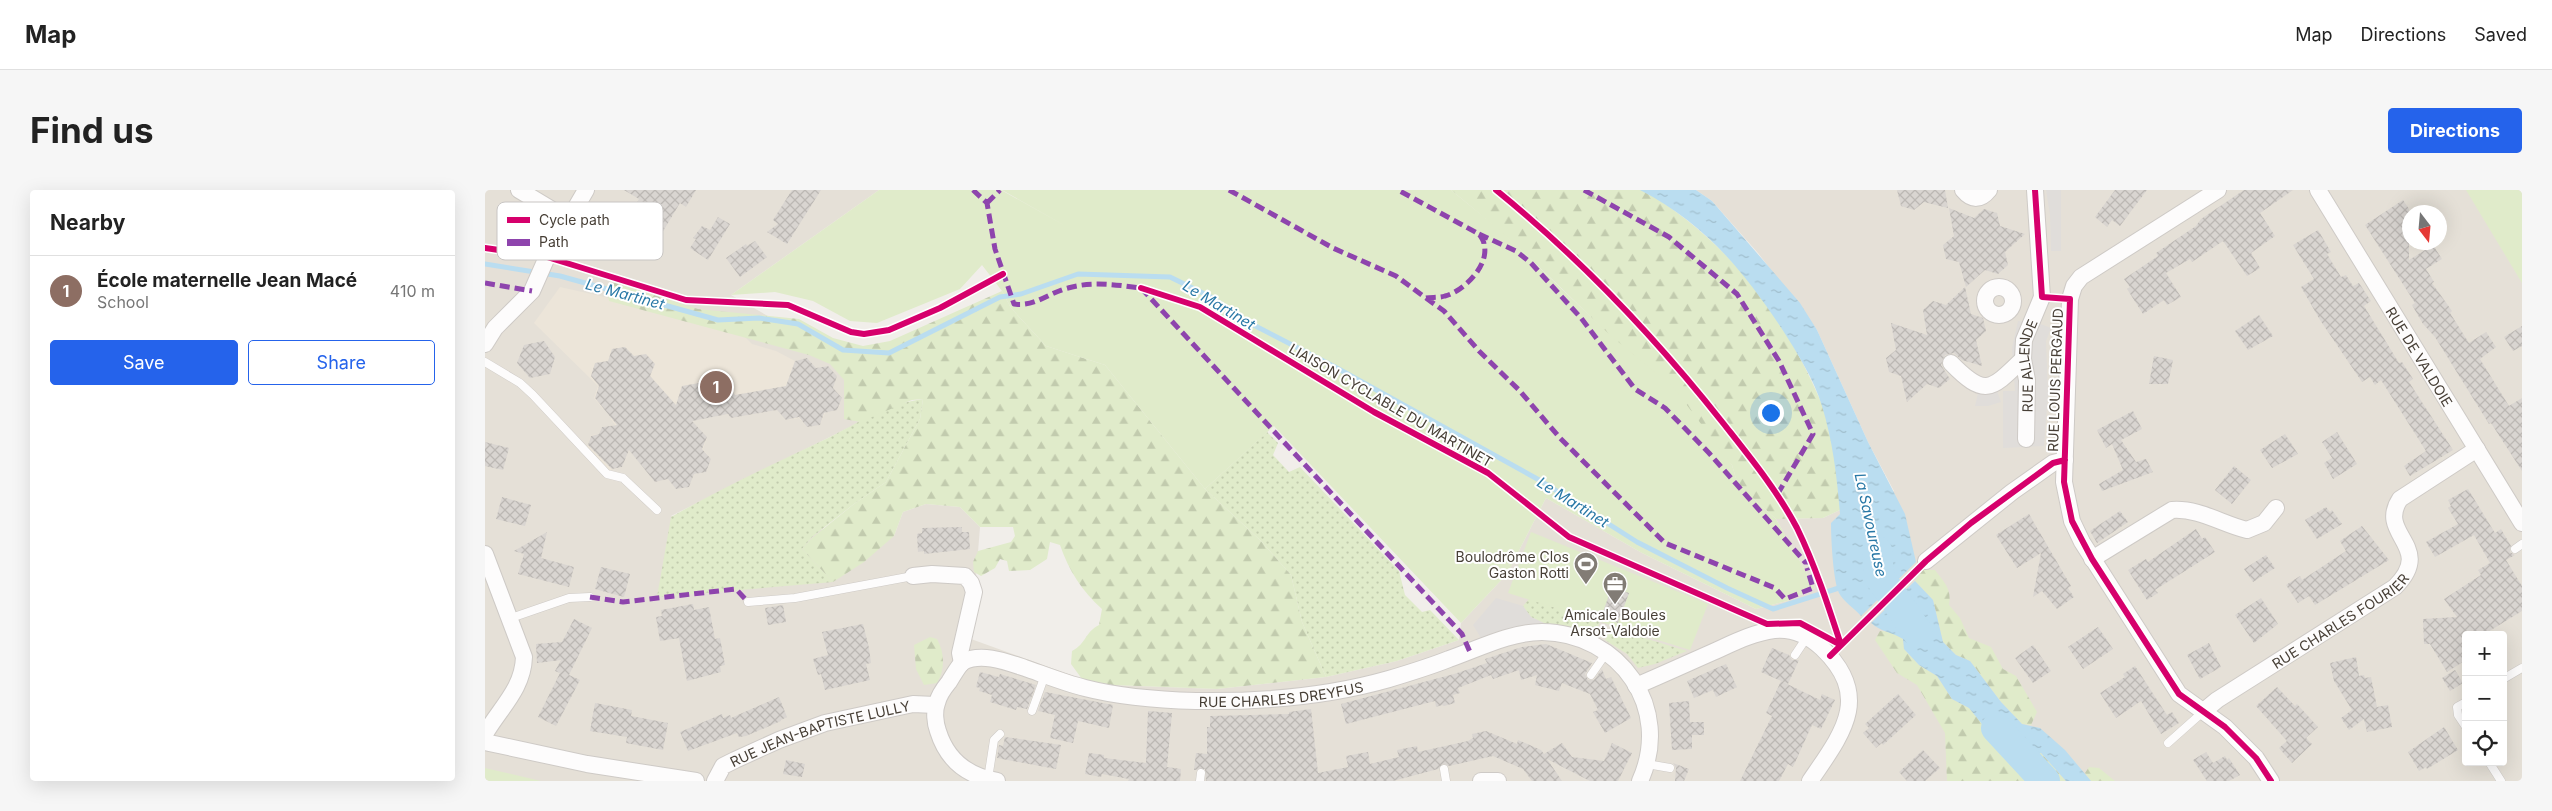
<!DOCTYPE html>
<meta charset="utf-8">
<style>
body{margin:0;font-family:Inter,sans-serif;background:#f6f6f6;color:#222}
.controls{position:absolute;right:15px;bottom:15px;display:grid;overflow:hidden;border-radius:5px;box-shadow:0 5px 20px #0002}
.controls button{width:45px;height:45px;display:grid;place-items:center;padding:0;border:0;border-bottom:1px solid #e0e0e0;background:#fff;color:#222;font:25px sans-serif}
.compass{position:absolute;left:1917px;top:15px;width:45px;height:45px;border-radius:50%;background:#fff;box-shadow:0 5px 20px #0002;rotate:164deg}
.you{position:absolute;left:1285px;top:222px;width:18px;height:18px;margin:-12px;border:4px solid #fff;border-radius:50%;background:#1a73e8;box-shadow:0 0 0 8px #1a73e833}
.badge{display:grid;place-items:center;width:32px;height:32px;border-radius:50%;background:#2563eb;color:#fff;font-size:16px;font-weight:700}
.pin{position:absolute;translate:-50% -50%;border:2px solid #fff;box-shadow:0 1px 5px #0006}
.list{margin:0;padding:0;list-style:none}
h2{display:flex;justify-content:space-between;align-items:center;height:65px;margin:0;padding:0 20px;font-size:21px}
h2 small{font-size:16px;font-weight:400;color:#767676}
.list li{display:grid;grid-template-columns:32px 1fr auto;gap:15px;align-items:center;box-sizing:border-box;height:70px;padding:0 20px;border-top:1px solid #e0e0e0}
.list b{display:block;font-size:19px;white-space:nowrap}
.list p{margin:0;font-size:16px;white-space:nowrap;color:#767676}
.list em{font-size:16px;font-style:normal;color:#767676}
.actions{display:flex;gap:10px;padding:15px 20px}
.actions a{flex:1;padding:11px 0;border:1px solid #2563eb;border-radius:5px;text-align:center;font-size:18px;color:#2563eb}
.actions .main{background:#2563eb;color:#fff}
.icon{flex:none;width:28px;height:28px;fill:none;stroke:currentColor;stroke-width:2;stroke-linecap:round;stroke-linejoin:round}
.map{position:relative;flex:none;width:2037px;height:591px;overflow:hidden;border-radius:5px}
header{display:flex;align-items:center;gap:30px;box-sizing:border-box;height:70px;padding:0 25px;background:#fff;border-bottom:1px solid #e0e0e0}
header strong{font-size:24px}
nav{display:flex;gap:28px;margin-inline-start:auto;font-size:18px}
.intro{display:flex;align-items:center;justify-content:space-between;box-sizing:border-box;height:120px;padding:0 30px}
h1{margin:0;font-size:35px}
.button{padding:12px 22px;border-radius:5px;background:#2563eb;color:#fff;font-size:18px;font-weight:700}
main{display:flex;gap:30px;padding:0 30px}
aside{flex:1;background:#fff;border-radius:5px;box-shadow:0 5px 20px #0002}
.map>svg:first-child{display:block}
.residential{fill:#e5e0d7;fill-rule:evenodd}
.education{fill:#ece5d9}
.grass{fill:url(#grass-dots)}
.forest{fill:url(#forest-firs)}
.garden{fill:#e0ebca}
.parking{fill:#e0ddda}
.water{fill:url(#water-ripples)}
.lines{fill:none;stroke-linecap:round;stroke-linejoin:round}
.stream{stroke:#baddf0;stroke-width:5}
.river{stroke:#baddf0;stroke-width:30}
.building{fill:url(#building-cross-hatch)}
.service-casing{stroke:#cecac6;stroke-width:9}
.minor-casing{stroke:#cecac6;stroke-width:18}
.service{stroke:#fdfcfc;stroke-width:8}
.minor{stroke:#fdfcfc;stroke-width:16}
.quiet{stroke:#8e44ad;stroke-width:5;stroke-dasharray:10 5;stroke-linecap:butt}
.cycleway-casing{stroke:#fff;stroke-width:9}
.cycleway{stroke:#d6006c;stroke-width:6}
.labels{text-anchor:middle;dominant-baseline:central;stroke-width:4;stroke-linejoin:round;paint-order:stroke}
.street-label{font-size:14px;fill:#473f36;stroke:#fff}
.poi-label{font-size:14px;fill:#473f36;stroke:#fff;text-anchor:end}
.water-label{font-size:15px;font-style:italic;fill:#2978a6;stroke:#fff}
.key{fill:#fff;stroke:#c8c5c3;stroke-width:1}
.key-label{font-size:14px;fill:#473f36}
</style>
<header>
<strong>Map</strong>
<nav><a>Map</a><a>Directions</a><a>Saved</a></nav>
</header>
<div class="intro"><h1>Find us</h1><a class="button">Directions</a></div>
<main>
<aside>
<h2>Nearby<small></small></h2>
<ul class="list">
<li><span class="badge" style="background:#8d6e63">1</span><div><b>École maternelle Jean Macé</b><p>School</p></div><em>410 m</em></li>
</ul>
<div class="actions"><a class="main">Save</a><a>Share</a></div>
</aside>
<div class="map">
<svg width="2037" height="591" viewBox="0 0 2037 591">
<defs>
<pattern id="grass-dots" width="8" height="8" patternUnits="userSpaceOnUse" patternTransform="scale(1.25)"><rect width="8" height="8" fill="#e0ebca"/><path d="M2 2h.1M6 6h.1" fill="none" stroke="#c2cbae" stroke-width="1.8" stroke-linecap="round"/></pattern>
<pattern id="forest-firs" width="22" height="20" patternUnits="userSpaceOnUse" patternTransform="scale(1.25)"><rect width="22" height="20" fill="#e0ebca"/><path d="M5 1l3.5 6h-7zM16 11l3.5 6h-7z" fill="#c2cbae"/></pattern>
<pattern id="water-ripples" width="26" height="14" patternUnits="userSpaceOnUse" patternTransform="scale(1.25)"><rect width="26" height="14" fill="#baddf0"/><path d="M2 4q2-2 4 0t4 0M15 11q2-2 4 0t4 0" fill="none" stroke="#a1bfce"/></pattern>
<pattern id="building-cross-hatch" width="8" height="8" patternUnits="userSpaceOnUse" patternTransform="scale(1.25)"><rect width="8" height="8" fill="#d9d5d1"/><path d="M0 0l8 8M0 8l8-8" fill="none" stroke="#bcb8b4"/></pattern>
</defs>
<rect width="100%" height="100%" fill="#f1eeea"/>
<!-- residential -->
<path class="residential" d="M0 0H394L246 105 367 174 375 232 186 326 409 346 418 322 441 314 475 317 495 337 486 449 597 489 627 495 732 499 841 487 912 471 974 450 976 433 1022 384 1061 308 1157 363 1271 419 1302 411 1330 398 1291 329 1338 328 1355 320 1409 301 1383 252 1332 140 1273 63 1227 11 1211 0H2037V591H0ZM1924 22H1954V52H1924ZM1981 445H2018V572H1981Z"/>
<!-- education -->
<path class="education" d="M75 97 249 136 267 154 291 161 310 171 322 168 331 178 343 176 352 186 348 198 357 208 352 220 340 223 335 235 322 237 314 228 301 230 292 220 246 228 243 224 203 231 201 240 213 237 222 248 218 259 226 269 221 282 209 284 204 297 191 299 183 289 170 292 149 249 137 277 121 281 102 258 106 245 114 244 117 237 130 235 126 229 130 216 118 219 109 208 113 196 49 133Z"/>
<!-- grass -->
<path class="grass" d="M438 209 435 229 401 292 369 314 327 347 317 359 348 392 172 407 186 327C237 298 290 273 343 248 372 233 406 213 438 209Z
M782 242 793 253 788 265 804 282 815 277 914 381 920 405 937 422 945 420 974 450 912 471 841 487 817 432 806 385 776 351 720 299Z
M1044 409 1115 432 1111 441 1061 434 1046 427 1038 416Z
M1126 438 1202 461 1170 474 1153 478 1142 464 1120 450Z"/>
<!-- forest -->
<path class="forest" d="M966 0H1158C1241 49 1298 123 1336 212 1342 227 1344 244 1349 259 1353 272 1361 285 1366 297L1355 320 1338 328 1291 329 1253 295 1247 275C1157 179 1068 82 966 0Z
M130 93 213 119 314 129 348 148 378 156 405 151 517 101 526 118 561 156 620 175 720 299 776 351 806 385 817 432 841 487 732 499 627 495 597 489 586 474 587 461C602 453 599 443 614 435L617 419C597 401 584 381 575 355L565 352 562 369 545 380 524 381 522 371 515 369 510 378 496 386 489 382 488 372 493 361 526 352 530 346 528 337H495L475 317 441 314 418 322 409 346 379 372 348 392 317 359 327 348 369 314 401 292 435 229 438 209 427 210 375 232 359 229V190L345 174 324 165 124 111 121 95Z
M1438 380H1450C1459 392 1467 399 1464 415L1475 428 1484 448 1506 457 1518 479 1531 486 1552 522 1546 535 1537 534 1516 512 1485 471 1471 465 1458 452 1448 410 1430 391Z
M1395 441 1407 442 1418 449 1419 459 1434 475 1452 486 1467 509 1484 518 1504 541 1556 563 1581 591H1462L1460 543 1432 495 1412 483 1390 450Z
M445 447 452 449C460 463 460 480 452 493L439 495 431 479 429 455Z
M1604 577 1614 578 1630 591H1606L1600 583Z"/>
<!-- garden -->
<path class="garden" d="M394 0H516L586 39 517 0H966L1015 40 1126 146 1189 198 1247 275 1253 295 1291 329 1330 398 1302 411 1271 419 1157 363 1061 308 1022 384 976 433 789 236 720 299 620 175 561 156 526 118 517 101 497 75 475 99 392 133 365 131 328 111 290 102 246 105Z
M1981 0H2037V93Z
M1046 342 1223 414 1205 460 1023 403Z
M0 578 56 591H0Z"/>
<!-- parking -->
<path class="parking" d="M1561 0H1576V61H1566L1565 25Z
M1533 131 1553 133 1566 138 1561 151 1563 204 1559 256 1518 258V201H1530L1527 158Z
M1512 201 1516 212 1503 216H1490L1493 203Z
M1011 408 1038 416 1046 427 1061 434 1033 436 996 448 988 435Z"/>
<!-- water -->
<path class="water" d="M1155 0H1211L1227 11 1315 113 1332 140 1383 252 1420 324 1431 372 1376 426C1370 419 1358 411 1354 403 1348 390 1346 348 1346 333L1355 324C1352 287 1348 252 1337 216 1329 189 1312 163 1297 139 1257 79 1220 34 1155 0Z
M1430 391 1448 410 1458 452 1471 465 1485 471 1516 512 1537 534 1555 538 1580 560 1606 591H1581L1556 563 1526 570 1484 518 1467 509 1452 486 1434 475 1419 459 1418 449C1407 442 1396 442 1386 433Z"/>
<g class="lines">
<!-- stream -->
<path class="stream" d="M0 74 75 86 233 130 274 128 313 134 358 160 404 163 515 107 536 104 593 84 685 87 728 108 755 128 850 177 1056 291 1152 352 1242 398 1288 419 1357 397"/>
<!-- river -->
<path class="river" d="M1392 361 1394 386 1433 443
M1511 538 1560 591"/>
</g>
<!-- building -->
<path class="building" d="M139 0H211L201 17 195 13 177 43 145 24 154 9Z
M307 0H336L302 54 282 42 293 34 288 30Z
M1412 0H1460L1463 18 1439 12 1429 20 1416 16Z
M1630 0H1662L1635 36 1627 30 1622 37 1610 27Z
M1759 0H1808L1775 23 1790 46 1766 63 1775 78 1762 86 1738 51 1707 72 1705 69 1681 83 1696 107 1682 115 1679 110 1658 124 1642 99 1645 97 1639 89 1673 66 1671 63 1711 36 1716 29Z
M1918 10 1924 19V70L1948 55 1957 69 1941 79 1949 92 1947 93 1967 121 1965 123 1984 153 2001 142 2011 157 1995 169 2024 216 2037 208V281L2006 233 2004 234 1950 147 1938 134 1927 115 1930 113 1880 35Z
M1464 18 1489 28 1499 19 1512 23 1515 36 1540 44 1520 62 1523 75 1513 84 1500 80 1481 97 1474 72 1461 69 1458 55 1469 46Z
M233 27 245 34 223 70 205 58 211 49 208 48 217 36 225 40Z
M1833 40 1846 62 1842 64 1856 87 1861 85 1868 96 1874 93 1886 111 1879 116 1914 173 1917 172 1928 189 1924 192 1968 260 1925 286 1919 276 1941 261 1896 190 1890 195 1885 187 1877 192 1835 130 1816 97 1829 89 1808 55Z
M270 51 282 67 255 87 241 68 261 54 262 56Z
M1480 97 1486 124 1498 128 1501 141 1491 150 1497 176 1477 170 1469 163 1460 165 1456 175 1465 189 1454 198 1442 194 1422 212 1416 186 1404 182 1401 168 1411 160 1406 133 1442 145 1438 120 1448 111 1461 115Z
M1774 125 1788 146 1763 160 1750 141Z
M2037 136V156L2028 161 2019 147Z
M59 151 70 167 65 184 45 188 32 173 39 155Z
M140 157 149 166 161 164 170 174 165 186 191 215 197 196 237 189 250 205 301 196 310 171 322 168 331 178 343 176 352 186 348 198 357 208 352 220 339 223 335 235 322 237 314 227 301 230 292 220 246 228 243 224 207 231 222 247 217 259 226 269 221 282 209 284 204 297 191 299 183 289 170 292 144 260 137 277 127 279 103 255 106 246 114 244 117 237 132 235 110 208 114 196 106 186 110 173 123 171 127 159Z
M1669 166 1688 170 1683 194H1664Z
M1648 221 1657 239 1636 250 1651 272 1661 269 1668 282 1617 301 1614 294 1638 280 1627 254 1621 258 1612 240Z
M1852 242 1872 274 1848 289 1839 273 1847 268 1837 252Z
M1800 244 1813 264 1787 278 1775 260Z
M0 252 24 258 18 280 0 276Z
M1749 276 1766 290 1747 314 1730 300Z
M1983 299 2010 343 2016 339 2026 356 2025 362 2030 365 2021 370 2037 396V421L1998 445H1981V470L1962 482 1945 454H1939L1938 429 1972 427 1959 409 1996 385 1993 380 2005 373 1989 345 1950 367 1941 352 1973 334 1963 318 1966 316 1963 310Z
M17 307 46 315 40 336 11 329Z
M1841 317 1845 322 1847 320 1857 334 1832 349 1820 330Z
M1635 321 1643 332 1612 353 1605 341Z
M1544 324 1586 396 1583 398 1589 407 1572 419 1557 401 1548 407 1556 363 1532 378 1511 345Z
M1877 336 1904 370 1830 415 1824 406 1813 413 1801 395 1815 386 1817 390 1861 361 1855 351Z
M477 337V342H484L485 359 439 364V361L433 362 432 344 437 343V338Z
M1711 339 1717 349 1720 347 1730 362 1670 400 1673 403 1662 410 1643 380 1661 369 1663 372Z
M62 342 56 368 89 377 84 397 33 384 39 364 29 361Z
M1781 365 1790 378 1768 392 1759 379Z
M116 377 145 384 139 407 110 399Z
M1127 397 1144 403 1133 433 1116 427Z
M1776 408 1793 434 1769 453 1750 425Z
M208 414 209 420 224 417 230 449 235 448 240 475 235 476 236 482 202 491 194 448 175 451 171 427 177 426 176 420Z
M298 415 301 432 283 435 280 418Z
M89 429 107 438 84 485 95 490 71 536 53 527 75 483 70 481 76 470 52 473 51 454 77 452Z
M378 434 384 458 386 473 381 474 385 490 340 500 336 484 333 485 328 469 343 465 337 442Z
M1613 437 1628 459 1598 479 1583 457Z
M1724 453 1736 477 1715 489 1702 465Z
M1061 454 1107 473 1100 484 1103 490H1109L1117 479 1121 489 1126 487 1146 528 1120 543 1108 522 1113 520 1105 504 1077 493 1074 501 1050 495 1052 485 1036 490 1034 480 1008 489 1006 485 973 498 975 503 968 505 970 513 959 516 957 515 951 517 950 511 861 534 856 514 969 484 1002 473 1000 469 1037 457Z
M1548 455 1566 481 1548 493 1530 468Z
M1287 458 1304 465 1307 470H1314L1303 494 1276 482Z
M1871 467 1874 486 1879 485 1880 488 1886 487 1892 517 1903 515 1907 537 1882 542 1879 529 1864 540 1856 528 1867 520 1849 491 1845 473Z
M1241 474 1252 497 1231 507 1228 500 1209 508 1202 491Z
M1650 476 1682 525 1687 522 1694 533 1676 544 1656 511 1631 528 1615 503 1640 487 1638 484Z
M1970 480 1978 493 1965 501 1957 488Z
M495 482 514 487 515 484 551 495 542 519 532 517 531 520 505 512 507 505 494 501 495 498 491 497Z
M1296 491 1335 510 1337 504 1350 510 1336 539 1327 535 1308 577 1303 574 1294 591H1255L1287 526 1281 523Z
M1792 497 1810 516 1812 514 1833 537 1821 548 1827 554 1807 573 1794 558 1802 551 1771 516Z
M560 502 628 515 624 538 593 531 588 553 565 548 570 525 553 521Z
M1413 504 1431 525 1398 555 1397 553 1391 558 1378 543 1384 538 1380 534Z
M294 507 302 527 296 530V531L261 546 254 547 252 543 203 561 195 542 237 524 238 528 245 525 246 528Z
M1204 511 1205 532H1219V545H1207V559L1187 560 1184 513Z
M110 513 147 520 146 526 183 533 178 560 141 553 142 547 105 541Z
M826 519 833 583 863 577 861 566 883 562 885 574 914 567 912 560 932 556 933 562 983 551 988 548 987 544 1001 541 1032 554 1033 550 1056 560 1059 564 1077 553 1087 567 1119 571 1127 553 1147 563 1133 591H1105L1062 569 1077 591H1047L1038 579 1008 566 964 576 958 574 953 579 908 591H721L720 579 709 580 711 563 722 564V537H725V526L804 524V522Z
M663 521 687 523 682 577 696 579 695 591H643L644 589 617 584 616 587 600 584 604 563 619 565V568L661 573Z
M1959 537 1973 560 1942 579 1941 577 1934 581 1923 562Z
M520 547 576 555 571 579 512 568 514 555 518 556Z
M1438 560 1455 578 1440 591H1422L1414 582Z
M1721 562 1728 573 1740 566 1742 570 1744 568 1755 585 1744 591H1722L1708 570Z
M301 570 320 574 317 587 298 584Z
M1188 573 1204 579 1199 591H1190L1191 578Z"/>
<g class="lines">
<defs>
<path id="service" d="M0 172 35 193 48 205 122 284 138 288 172 320
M2030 359 2037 354
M263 412 310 408 428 386
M26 428 84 408 105 407
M1310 465 1322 447
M1106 485 1122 462
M2018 489 2037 478
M1981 512 1972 517 1973 525 1981 537
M547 521 560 485
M1683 553 1719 521
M2004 572 2016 591
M1162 574 1185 578
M959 579 961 591
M503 589 509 550 515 544
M715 591 716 583"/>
<g id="minor">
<path d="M34 0 84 30"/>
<path d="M1478 0C1487 11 1496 10 1504 0"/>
<path d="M1550 0 1557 107"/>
<path d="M1733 0 1596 87 1589 96 1585 109 1579 292 1587 331 1597 352 1694 504 1740 537 1771 568 1786 591"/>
<path id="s1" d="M1833 0 2037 333"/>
<circle cx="1514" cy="111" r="14"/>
<path d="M0 154 10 138 47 101 62 67 101 0"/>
<path d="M1466 173C1500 208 1506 200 1538 169"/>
<path id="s2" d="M1541 249 1542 190 1538 169 1539 150 1557 107"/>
<path d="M0 364 39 467C38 499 15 518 0 544"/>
<path d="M1607 369 1687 320C1714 318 1737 334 1762 340L1779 333 1791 318"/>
<path d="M1441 371 1527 302 1568 273 1580 270"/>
<path d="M428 386 447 384 480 386 486 393 489 402 475 463 477 473"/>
<path d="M1151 496C1177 485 1203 473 1228 462 1248 453 1267 443 1289 440 1307 438 1324 446 1337 458 1388 507 1357 544 1325 591"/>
<path id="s3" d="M1720 520 1732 510 1910 397C1951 356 1891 345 1915 309L1992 259"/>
<path d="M0 552 102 574 211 591"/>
<path id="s4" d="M230 591 238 576 250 570 294 550 340 533 428 514 450 515"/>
<path id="s5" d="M512 591C482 586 462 570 453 541 450 533 449 521 452 513 454 505 459 498 464 492 468 486 473 476 478 472 496 462 522 472 540 478 560 485 580 493 600 498 635 507 674 510 711 511 776 512 841 507 904 489 924 483 944 477 964 469 993 459 1025 442 1057 442 1135 443 1188 518 1155 591"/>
<path d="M996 591H1013"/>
</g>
</defs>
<!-- service casing -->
<use href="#service" class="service-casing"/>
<!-- minor casing -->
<use href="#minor" class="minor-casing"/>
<!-- service -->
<use href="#service" class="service"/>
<!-- minor -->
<use href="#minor" class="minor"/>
<!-- quiet -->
<path class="quiet" d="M488 0 502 13 510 59 529 114C550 117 563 103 583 98 607 91 632 95 656 98L977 444 985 462
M744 0 848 58 911 86 941 108C947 107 954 108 960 106 979 101 1005 75 999 54 999 51 996 47 994 44L913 0
M1099 0 1184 47 1252 104 1294 171 1328 244 1292 305
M502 13 515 0
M994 44 1031 61 1046 73 1096 128 1150 199 1180 218 1224 263 1320 372H1327
M0 93 47 101
M941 108 959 121 994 161 1034 200 1075 248 1180 353 1290 398 1300 409 1328 398 1322 378
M105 407 138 412 251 399 263 412"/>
<defs>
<path id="cycleway" d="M1011 0C1096 69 1170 147 1238 233 1264 266 1292 300 1312 338 1330 375 1343 415 1356 455
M1550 0 1557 107 1585 109 1579 292 1587 331 1607 369 1694 504 1740 537 1771 568 1786 591
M0 58 62 67 201 110 303 115 366 142 379 144 404 140 455 118 518 84
M656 98 715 117 889 222 1003 283 1084 347 1282 434 1315 433 1356 455
M1345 466 1441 371 1486 333 1568 273 1580 270"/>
</defs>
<!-- cycleway casing -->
<use href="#cycleway" class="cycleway-casing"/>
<!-- cycleway -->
<use href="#cycleway" class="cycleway"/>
</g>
<!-- icons -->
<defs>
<symbol id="stadium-pin" viewBox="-11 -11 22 30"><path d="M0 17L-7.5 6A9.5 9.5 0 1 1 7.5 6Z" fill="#827c75" stroke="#fff"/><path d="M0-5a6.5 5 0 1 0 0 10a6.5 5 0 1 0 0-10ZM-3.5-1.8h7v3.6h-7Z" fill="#fff"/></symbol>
<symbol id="office-pin" viewBox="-11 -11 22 30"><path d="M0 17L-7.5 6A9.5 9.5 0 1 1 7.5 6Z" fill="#827c75" stroke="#fff"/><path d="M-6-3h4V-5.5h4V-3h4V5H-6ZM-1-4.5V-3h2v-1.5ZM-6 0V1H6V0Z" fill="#fff"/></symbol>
</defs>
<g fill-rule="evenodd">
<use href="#stadium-pin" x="1087" y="360" width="28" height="38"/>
<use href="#office-pin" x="1116" y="380" width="28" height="38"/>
</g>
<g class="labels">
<!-- street labels -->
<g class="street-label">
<text stroke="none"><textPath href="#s1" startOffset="195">RUE DE VALDOIE</textPath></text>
<text stroke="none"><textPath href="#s2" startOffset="74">RUE ALLENDE</textPath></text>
<text transform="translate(1570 190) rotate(-88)">RUE LOUIS PERGAUD</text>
<text transform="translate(906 215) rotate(30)">LIAISON CYCLABLE DU MARTINET</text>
<text stroke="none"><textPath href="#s3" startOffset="162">RUE CHARLES FOURIER</textPath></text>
<text stroke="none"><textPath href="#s5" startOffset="484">RUE CHARLES DREYFUS</textPath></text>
<text stroke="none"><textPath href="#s4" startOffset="120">RUE JEAN-BAPTISTE LULLY</textPath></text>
</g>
<!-- poi labels -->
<g class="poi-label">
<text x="1084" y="366">Boulodrôme Clos<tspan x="1084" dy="16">Gaston Rotti</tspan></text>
<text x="1130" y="424" text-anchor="middle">Amicale Boules<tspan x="1130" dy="16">Arsot-Valdoie</tspan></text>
</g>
<!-- water labels -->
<g class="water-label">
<text transform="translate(140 104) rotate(15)">Le Martinet</text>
<text transform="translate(734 115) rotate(31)">Le Martinet</text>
<text transform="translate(1088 312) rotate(32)">Le Martinet</text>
<text transform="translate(1386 335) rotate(78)">La Savoureuse</text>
</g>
</g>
<!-- legend -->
<rect x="12" y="12" width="166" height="58" rx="8" class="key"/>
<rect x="22" y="27" width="23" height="6" fill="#d6006c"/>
<rect x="22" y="49" width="23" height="7" fill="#8e44ad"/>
<g class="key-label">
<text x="54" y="35">Cycle path</text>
<text x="54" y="57">Path</text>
</g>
</svg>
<div class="controls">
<button>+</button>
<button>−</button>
<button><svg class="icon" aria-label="locate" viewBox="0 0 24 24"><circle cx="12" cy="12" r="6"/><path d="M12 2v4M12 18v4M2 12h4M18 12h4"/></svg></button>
</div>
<svg class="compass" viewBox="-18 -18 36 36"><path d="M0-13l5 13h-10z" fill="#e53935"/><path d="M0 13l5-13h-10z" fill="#767676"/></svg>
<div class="you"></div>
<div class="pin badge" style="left:231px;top:197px;background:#8d6e63">1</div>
</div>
</main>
